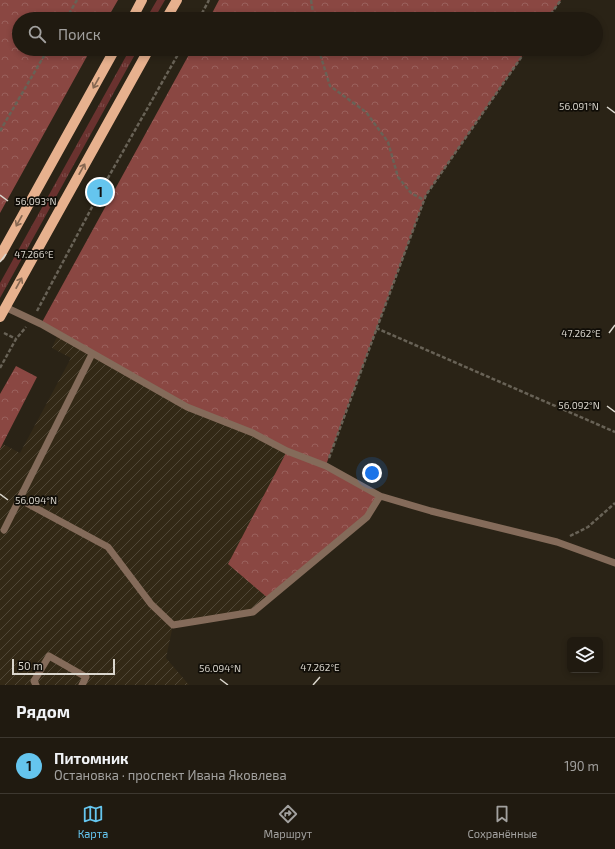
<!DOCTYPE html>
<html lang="ru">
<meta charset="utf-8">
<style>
body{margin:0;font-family:"Exo 2",sans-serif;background:#282319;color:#f1f3f6}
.controls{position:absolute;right:12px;bottom:12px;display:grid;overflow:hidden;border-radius:6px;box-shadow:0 2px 6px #0003}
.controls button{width:36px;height:36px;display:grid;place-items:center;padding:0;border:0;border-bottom:1px solid #3d3830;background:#201a10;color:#f1f3f6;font:20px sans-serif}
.scale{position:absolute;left:12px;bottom:10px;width:103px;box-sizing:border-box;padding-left:4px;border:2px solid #dad6cd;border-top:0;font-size:11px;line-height:14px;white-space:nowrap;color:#dad6cd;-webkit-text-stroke:3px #100d07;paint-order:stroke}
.you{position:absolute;left:372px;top:473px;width:14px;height:14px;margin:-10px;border:3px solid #fff;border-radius:50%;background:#1a73e8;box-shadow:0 0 0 6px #1a73e833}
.badge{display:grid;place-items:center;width:26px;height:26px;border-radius:50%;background:#65c5ee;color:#111;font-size:13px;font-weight:700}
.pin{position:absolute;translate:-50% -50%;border:2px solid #fff;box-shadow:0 1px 4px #0006}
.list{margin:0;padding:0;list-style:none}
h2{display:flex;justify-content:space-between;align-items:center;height:52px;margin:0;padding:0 16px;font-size:17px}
h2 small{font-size:13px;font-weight:400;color:#a2a19f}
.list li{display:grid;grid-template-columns:26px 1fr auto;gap:12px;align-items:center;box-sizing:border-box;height:56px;padding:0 16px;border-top:1px solid #3d3830}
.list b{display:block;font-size:15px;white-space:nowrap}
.list p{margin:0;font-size:13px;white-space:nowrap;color:#a2a19f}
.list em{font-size:13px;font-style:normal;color:#a2a19f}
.icon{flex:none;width:22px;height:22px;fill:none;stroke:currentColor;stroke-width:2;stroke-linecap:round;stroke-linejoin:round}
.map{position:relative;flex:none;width:615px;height:685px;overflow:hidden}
.search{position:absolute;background:#201a10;box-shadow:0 2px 6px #0003;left:12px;right:12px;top:12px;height:44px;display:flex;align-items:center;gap:10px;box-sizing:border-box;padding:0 14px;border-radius:22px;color:#a2a19f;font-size:15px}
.sheet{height:108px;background:#201a10}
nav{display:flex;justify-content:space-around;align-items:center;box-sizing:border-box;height:56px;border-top:1px solid #3d3830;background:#201a10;font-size:11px;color:#a2a19f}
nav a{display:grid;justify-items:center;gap:2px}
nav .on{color:#65c5ee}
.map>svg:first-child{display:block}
.industrial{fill:url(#industrial-furrows)}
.grass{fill:url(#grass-tufts)}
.forest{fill:url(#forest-crowns)}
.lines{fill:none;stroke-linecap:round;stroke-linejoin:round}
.path{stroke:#686256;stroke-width:2.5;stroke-dasharray:4 2;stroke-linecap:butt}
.lane{stroke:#846b5a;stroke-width:7}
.primary{stroke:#e7b18e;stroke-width:10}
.oneway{stroke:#866751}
.ticks{fill:none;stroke:#dad6cd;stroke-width:1.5}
.ticks-label{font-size:10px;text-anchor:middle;fill:#dad6cd;stroke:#100d07;stroke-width:3.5;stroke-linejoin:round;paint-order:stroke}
</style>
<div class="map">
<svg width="615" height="685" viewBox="0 0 615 685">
<defs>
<pattern id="industrial-furrows" width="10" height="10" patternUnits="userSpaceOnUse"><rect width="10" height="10" fill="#332916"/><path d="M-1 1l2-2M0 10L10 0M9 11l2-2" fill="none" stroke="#504737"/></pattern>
<pattern id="grass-tufts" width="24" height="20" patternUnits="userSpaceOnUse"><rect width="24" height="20" fill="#6a322f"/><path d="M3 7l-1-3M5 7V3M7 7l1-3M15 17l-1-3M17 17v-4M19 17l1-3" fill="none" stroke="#7f4f4c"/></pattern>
<pattern id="forest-crowns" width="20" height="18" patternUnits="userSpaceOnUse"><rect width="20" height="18" fill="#8a4742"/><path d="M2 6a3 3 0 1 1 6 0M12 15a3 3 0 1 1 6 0" fill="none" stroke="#9a615c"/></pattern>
</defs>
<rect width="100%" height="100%" fill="#2a2316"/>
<!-- industrial -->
<path class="industrial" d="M58 334 287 451 269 599 253 612 173 625 166 658 189 685H0V449L3 444 20 453 71 358 52 348Z"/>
<!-- grass -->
<path class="grass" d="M157 0H165L154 19H146Z
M130 49H138L0 298V283Z"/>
<!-- forest -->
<path class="forest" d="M0 0H118L107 19H19V49H91L0 213Z
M219 0H561L547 19H209Z
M192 49H527L426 195 326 465 380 496 367 517 269 599 228 564 287 451 187 407 41 324Z
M16 366 37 377 0 449V394Z"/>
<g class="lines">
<!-- path -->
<path class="path" d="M311 0 314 19
M66 19 77 0
M199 19 209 0
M547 19 561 0
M319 49 321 57 330 86 366 112 388 142 398 177 411 193 424 200
M0 131 48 49
M37 311 100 192 181 49
M376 328 615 432
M4 333 16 339
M0 368 16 339 26 327
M329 458 426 195 527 49
M570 536 588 527 615 503"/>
<!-- lane -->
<path class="lane" d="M5 307 41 324 187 407 253 433 287 451 326 466 380 496 431 511 557 542 615 563
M19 499 108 547 151 604 173 625 253 612 367 517 380 496
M4 530 92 354
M36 685 34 681 49 656 86 677 82 685"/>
<!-- primary -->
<path class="primary" d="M132 19 142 0
M166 19 177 0
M0 256 115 49
M0 317 149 49"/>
</g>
<!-- one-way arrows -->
<defs><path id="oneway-shaft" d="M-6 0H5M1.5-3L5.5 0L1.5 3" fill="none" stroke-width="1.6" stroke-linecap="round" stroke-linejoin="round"/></defs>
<g class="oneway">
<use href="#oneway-shaft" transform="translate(96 83) rotate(119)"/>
<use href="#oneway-shaft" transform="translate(82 169) rotate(-61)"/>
<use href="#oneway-shaft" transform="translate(19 221) rotate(119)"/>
<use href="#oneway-shaft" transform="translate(19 283) rotate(-61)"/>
</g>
<!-- ticks -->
<path class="ticks" d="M607 107 615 113M0 195 8 201M0 262 6 254M609 333 615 325M607 406 615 412M0 494 8 500M220 679 228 685M313 685 320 677"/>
<g class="ticks-label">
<text x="579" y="110">56.091°N</text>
<text x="36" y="205">56.093°N</text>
<text x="34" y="258">47.266°E</text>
<text x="581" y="337">47.262°E</text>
<text x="579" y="409">56.092°N</text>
<text x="36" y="504">56.094°N</text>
<text x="320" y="671">47.262°E</text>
<text x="220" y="672">56.094°N</text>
</g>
</svg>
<div class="controls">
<button><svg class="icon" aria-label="layers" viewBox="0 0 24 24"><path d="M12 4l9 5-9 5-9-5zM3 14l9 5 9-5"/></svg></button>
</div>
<div class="scale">50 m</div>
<div class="you"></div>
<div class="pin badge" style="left:100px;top:192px">1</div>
<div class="search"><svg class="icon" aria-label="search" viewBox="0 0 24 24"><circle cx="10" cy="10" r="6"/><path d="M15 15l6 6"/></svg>Поиск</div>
</div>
<section class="sheet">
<h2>Рядом<small></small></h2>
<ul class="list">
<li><span class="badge">1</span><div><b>Питомник</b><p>Остановка · проспект Ивана Яковлева</p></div><em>190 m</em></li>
</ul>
</section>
<nav>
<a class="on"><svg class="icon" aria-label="map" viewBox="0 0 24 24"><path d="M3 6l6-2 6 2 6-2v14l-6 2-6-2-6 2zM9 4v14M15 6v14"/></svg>Карта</a>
<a><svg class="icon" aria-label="directions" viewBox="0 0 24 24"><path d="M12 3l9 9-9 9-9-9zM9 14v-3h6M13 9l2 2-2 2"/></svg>Маршрут</a>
<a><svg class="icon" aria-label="saved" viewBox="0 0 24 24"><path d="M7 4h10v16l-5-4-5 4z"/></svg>Сохранённые</a>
</nav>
